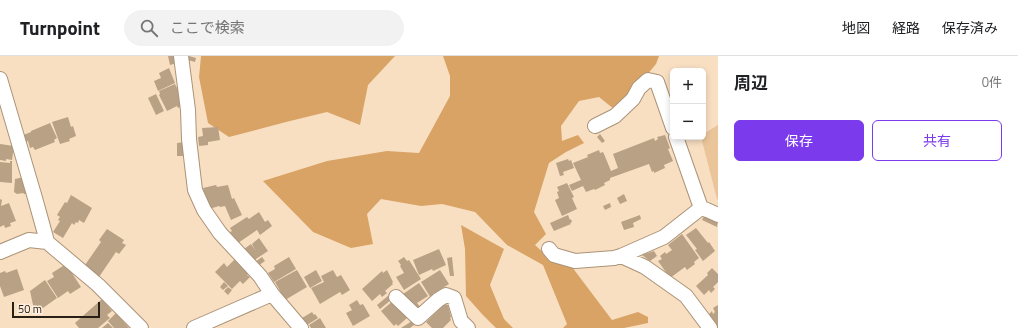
<!DOCTYPE html>
<html lang="ja">
<meta charset="utf-8">
<style>
body{margin:0;font-family:"Titillium Web","Noto Sans JP",sans-serif;background:#f2f2f2;color:#202124}
.controls{position:absolute;right:12px;top:12px;display:grid;overflow:hidden;border-radius:6px;box-shadow:0 2px 6px #0003}
.controls button{width:36px;height:36px;display:grid;place-items:center;padding:0;border:0;border-bottom:1px solid #e0e0e0;background:#fff;color:#202124;font:20px sans-serif}
.scale{position:absolute;left:12px;bottom:10px;width:88px;box-sizing:border-box;padding-left:4px;border:2px solid #292015;border-top:0;font-size:11px;line-height:14px;white-space:nowrap;color:#292015;-webkit-text-stroke:3px #feeedd;paint-order:stroke}
.list{margin:0;padding:0;list-style:none}
h2{display:flex;justify-content:space-between;align-items:center;height:52px;margin:0;padding:0 16px;font-size:17px}
h2 small{font-size:13px;font-weight:400;color:#757577}
.actions{display:flex;gap:8px;padding:12px 16px}
.actions a{flex:1;padding:9px 0;border:1px solid #7c3aed;border-radius:6px;text-align:center;font-size:14px;color:#7c3aed}
.actions .main{background:#7c3aed;color:#fff}
.icon{flex:none;width:22px;height:22px;fill:none;stroke:currentColor;stroke-width:2;stroke-linecap:round;stroke-linejoin:round}
.map{position:relative;flex:none;width:718px;height:272px;overflow:hidden}
header{display:flex;align-items:center;gap:24px;box-sizing:border-box;height:56px;padding:0 20px;background:#fff;border-bottom:1px solid #e0e0e0}
header strong{font-size:19px}
nav{display:flex;gap:22px;margin-inline-start:auto;font-size:14px}
.search{width:280px;height:36px;background:#f2f2f2;display:flex;align-items:center;gap:10px;box-sizing:border-box;padding:0 14px;border-radius:22px;color:#757577;font-size:15px}
main{display:flex}
aside{flex:1;background:#fff}
.map>svg:first-child{display:block}
.green{fill:#eac59a}
.forest{fill:#d8a364}
.building{fill:#b9a185}
.lines{fill:none;stroke-linecap:round;stroke-linejoin:round}
.minor-casing{stroke:#ab9378;stroke-width:16}
.minor{stroke:#fff;stroke-width:14}
</style>
<header>
<strong>Turnpoint</strong>
<div class="search"><svg class="icon" aria-label="search" viewBox="0 0 24 24"><circle cx="10" cy="10" r="6"/><path d="M15 15l6 6"/></svg>ここで検索</div>
<nav><a>地図</a><a>経路</a><a>保存済み</a></nav>
</header>
<main>
<div class="map">
<svg width="718" height="272" viewBox="0 0 718 272">
<rect width="100%" height="100%" fill="#f9dfc2"/>
<!-- green -->
<path class="green" d="M718 69V144L717 143 701 81H703V78Z"/>
<!-- forest -->
<path class="forest" d="M201 0H395L368 29 360 69 327 56 286 66 229 81 208 67 199 21Z
M443 0H659L656 8 632 37 614 53 599 41 579 45 561 70 562 85 578 79 584 87 566 96 549 107 534 156 546 178 535 189 547 200 569 207 612 264 638 256 648 261V267L624 272H563L567 268 543 209 507 189 475 156 442 148 421 150 381 143 367 158 373 188 351 192 313 176 263 125 327 105 387 95 419 97 450 40V20Z
M461 169 504 193 490 229 504 263 513 272H496L482 258 466 240 465 193Z"/>
<!-- building -->
<path class="building" d="M168 0H176L177 7 170 9Z
M189 0 196 2 195 6 188 4Z
M169 12 175 27 158 35 154 25 161 22 159 17Z
M175 28 185 48 178 52 177 50 167 55 159 39 160 38 159 35Z
M156 38 164 55 156 59 148 42Z
M68 61 71 71 73 70 76 80 69 83 70 85 60 88 52 66Z
M50 67 57 82 54 84 55 86 35 94 33 91 30 92 28 85 24 87 21 80 31 76V75Z
M218 71 220 84 208 86V89L199 90 198 81 203 80 202 72Z
M600 78 605 85 602 87 597 81Z
M665 79 670 92 668 93 673 105 664 109 665 112 654 117V115L652 116 649 108 610 122V124L604 127 605 129 595 134 594 133 586 136 583 130 572 135 569 129 581 124 573 107 588 101 587 99 599 94 600 97 603 96 604 98 611 115 618 112 613 98 654 82 655 85 658 83 657 81Z
M186 86 187 100H177V87Z
M0 88 14 90 12 104 6 103V105L0 104Z
M568 103 569 105 571 104 574 112 563 116 564 119 560 120 556 107Z
M10 105H12V127L0 126V106L10 107Z
M24 121 28 138H24L23 137 17 138 14 136 15 123Z
M567 127 574 141 572 142 577 153 562 160 555 144 559 142 557 136 559 135 557 131Z
M216 129 217 131 228 129 232 143 234 142 242 159 231 164 225 150 220 151 219 150 209 153 203 132Z
M624 138 627 145 620 148 617 142Z
M71 139 92 152 84 167 79 164 78 167 76 166 74 169 72 167 63 182 53 176 60 165 58 164 60 161 57 159 65 146 67 147Z
M0 143 2 144 1 150 9 147 16 165 10 167 11 170 5 172 4 169 0 171Z
M610 147 611 151 605 154 603 150Z
M259 156 265 166 268 164 272 170 260 179 257 174 238 187 230 176 232 175 230 172 247 161 249 163Z
M705 158 718 164 717 171 702 164Z
M568 159 570 164 571 163 572 166 570 167 571 168 554 175 550 167Z
M640 159 641 163 633 167 634 171 624 174 621 166Z
M696 172 708 187 709 186 715 195 703 205 695 194 697 193 686 179Z
M107 173 124 184 122 187 126 189 119 198 116 196 99 221 86 212 87 211 85 209 101 186 99 184Z
M682 178 699 202 694 206 695 208 687 214 685 211 670 222 658 205 662 203 660 200 665 196 666 198 672 194 668 189Z
M259 182 268 195 253 205 244 193 251 188 255 194 252 188Z
M439 193 446 209 433 215 432 213 419 219 413 204Z
M654 195 657 200 650 205 642 199Z
M262 201 265 205 258 210 255 206Z
M289 201 296 213 274 226 268 217 275 213 274 210Z
M404 201 407 205 409 204 421 223 404 234 396 221 404 217 400 210 401 209 398 205Z
M452 201 454 220H450L447 202Z
M236 202 250 216 247 219 250 221 243 228 240 225 232 233 215 216 224 207 227 211Z
M66 208 81 231 70 238 68 235 58 242 47 225 54 221 52 217Z
M712 212 718 218V226L713 231 715 233 711 237 709 234 704 239 696 230 708 219 707 217Z
M17 213 24 234 4 241 0 230V217L5 215 6 217Z
M297 214 307 231 285 244 275 226Z
M316 214 322 225 310 232 304 221Z
M333 214 337 221 341 219 350 234 342 239 340 236 320 248 311 232 324 226 321 220Z
M387 214 393 226 392 227 393 228 385 235 387 237 382 241 380 238 372 245 362 233 382 215 383 217Z
M440 214 449 228 433 238 434 240 431 242 421 226Z
M45 224 57 242 36 257 33 249 30 235Z
M224 226 228 230 223 234 220 231Z
M419 227 428 240 417 247 421 252 416 255 412 251 403 238Z
M228 231 232 234 228 239 224 235Z
M389 239 392 243 380 253 377 249Z
M102 243 112 255 107 259 110 262 98 272H79L75 267Z
M357 244 360 249 363 248 370 260 353 270 346 257 352 254 349 249Z
M393 245 407 262 398 270 396 268 394 270 381 255Z
M445 248 448 249 451 261 450 262 451 264 443 272H432L426 266Z
M718 249V272L709 258 712 255 713 258 715 256 713 252Z
M312 256 314 259 315 258 318 262 307 269 302 262Z
M116 257 129 272H114L108 265Z
M320 262 326 272H311L309 269Z
M412 265 414 269 410 272H401Z
M108 267 113 272H102Z"/>
<g class="lines">
<defs>
<path id="minor" d="M181 0 188 54 189 83 192 109 195 134 204 154 220 177 260 220 272 238 301 272
M0 23 35 142 45 178 47 186
M595 70 615 60 633 43 639 32 648 24 657 26 673 72
M676 81 701 152 664 181 621 200 645 211 686 240 710 272
M701 152 707 154 718 159
M549 193 554 199 575 205 614 202 621 200
M0 196 29 184 47 186 98 229 141 272
M396 241 418 262 438 244 446 239 454 242 461 265 468 272
M194 272 272 238"/>
</defs>
<!-- minor casing -->
<use href="#minor" class="minor-casing"/>
<!-- minor -->
<use href="#minor" class="minor"/>
</g>
</svg>
<div class="controls">
<button>+</button>
<button>−</button>
</div>
<div class="scale">50 m</div>
</div>
<aside>
<h2>周辺<small>0件</small></h2>
<ul class="list">
</ul>
<div class="actions"><a class="main">保存</a><a>共有</a></div>
</aside>
</main>
